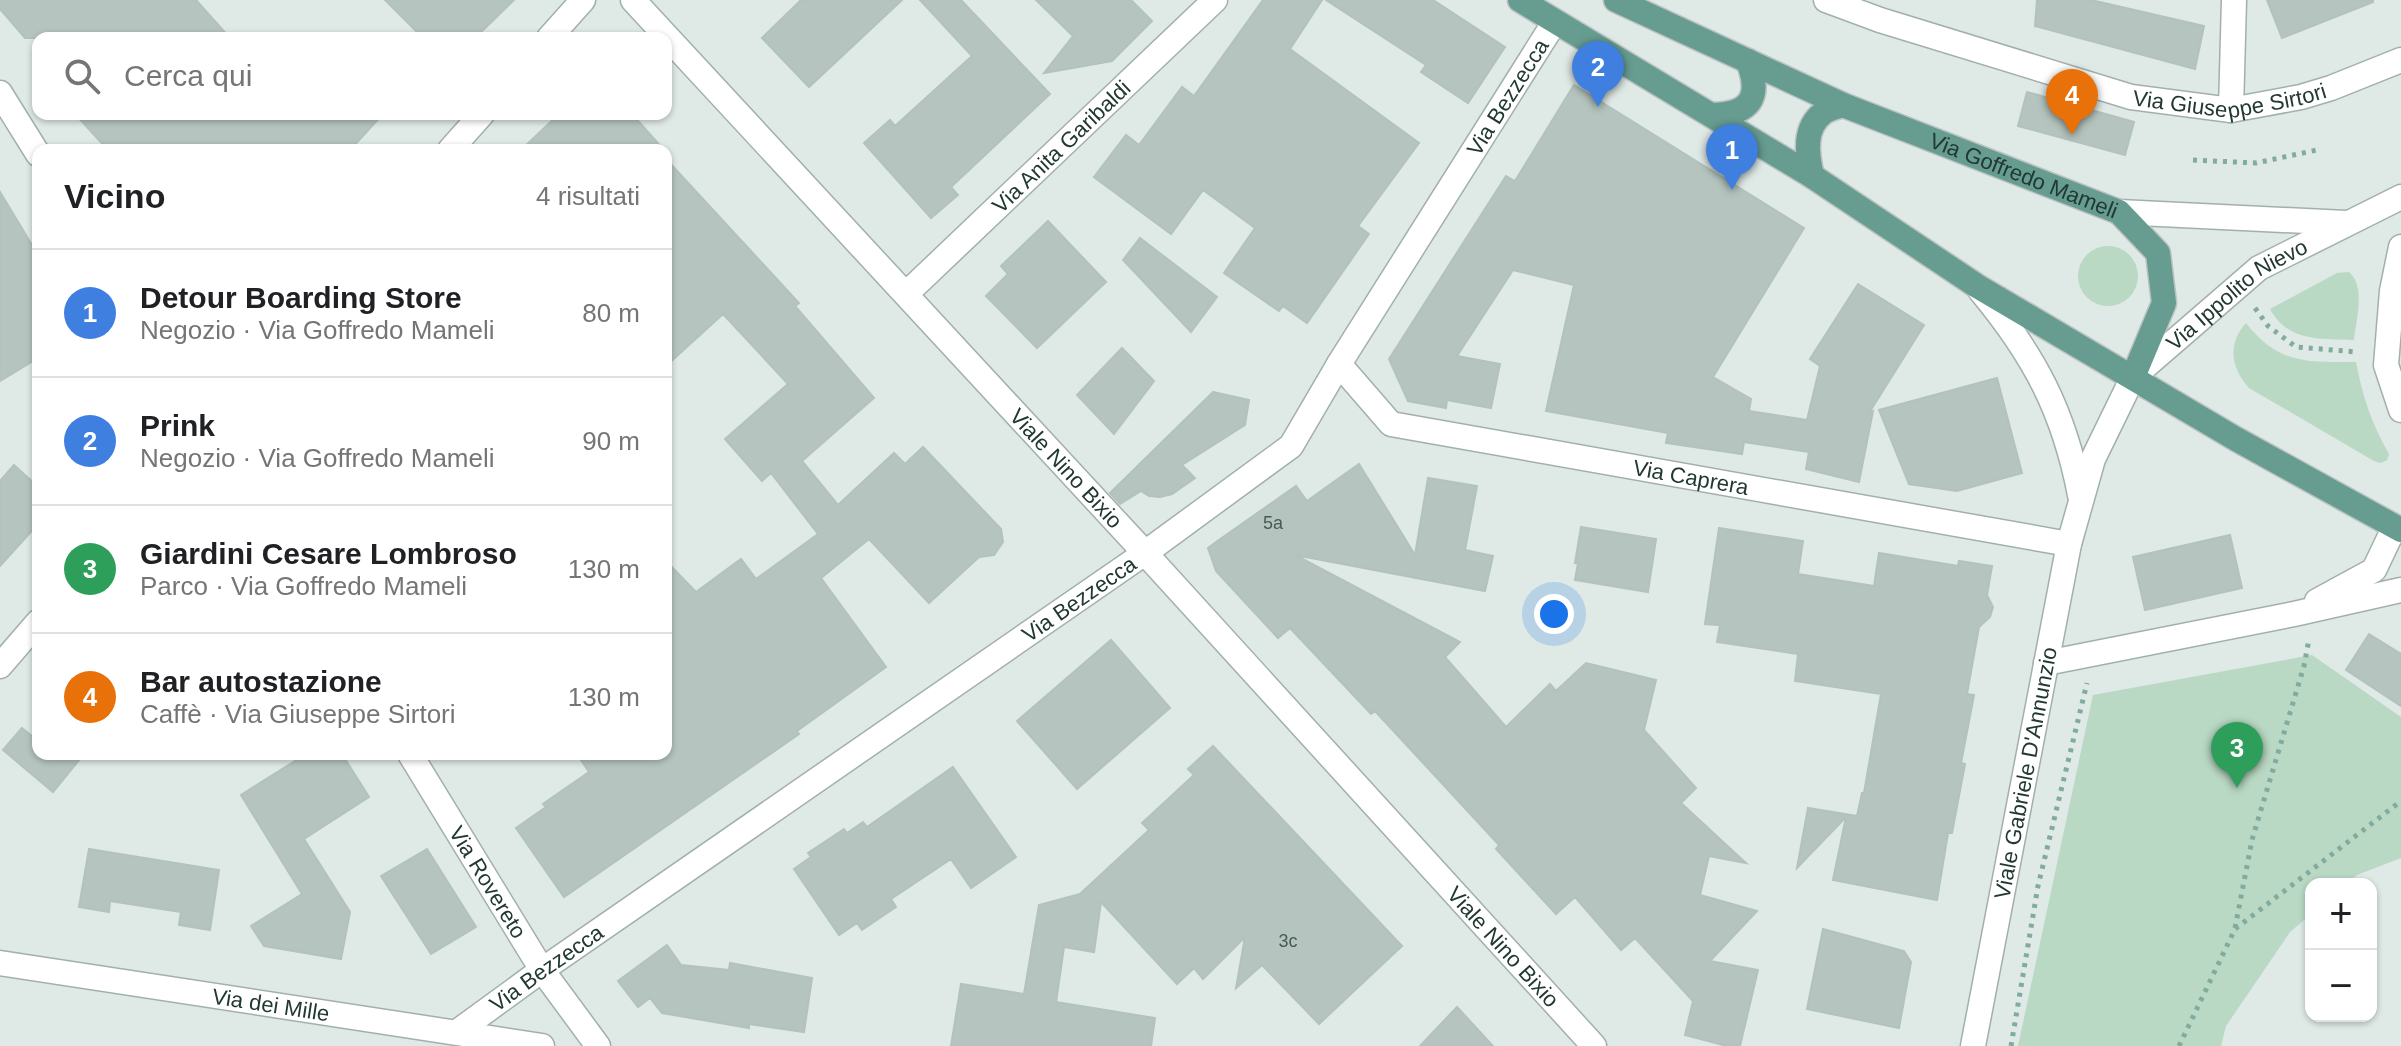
<!DOCTYPE html>
<html lang="it">
<meta charset="utf-8">
<style>
body{margin:0;font-family:Helvetica,sans-serif;background:#f6f6f6;color:#202124}
.controls{position:absolute;right:24px;bottom:24px;display:grid;overflow:hidden;border-radius:16px;box-shadow:0 2px 6px #0004}
.controls button{width:72px;height:72px;display:grid;place-items:center;padding:0;border:0;border-bottom:2px solid #e0e0e0;background:#fff;color:#202124;font:40px sans-serif}
.you{position:absolute;left:1554px;top:614px;width:28px;height:28px;margin:-20px;border:6px solid #fff;border-radius:50%;background:#1a73e8;box-shadow:0 0 0 12px #1a73e833}
.badge{display:grid;place-items:center;width:52px;height:52px;border-radius:50%;background:#0f766e;color:#fff;font-size:26px;font-weight:700}
.pin{position:absolute;translate:-50% -66px;filter:drop-shadow(0 2px 4px #0008)}
.pin::after{content:'';position:absolute;top:42px;width:28px;height:24px;background:inherit;clip-path:polygon(0 0,100% 0,50% 100%)}
.list{margin:0;padding:0;list-style:none}
h2{display:flex;justify-content:space-between;align-items:center;height:104px;margin:0;padding:0 32px;font-size:34px}
h2 small{font-size:26px;font-weight:400;color:#757577}
.list li{display:grid;grid-template-columns:52px 1fr auto;gap:24px;align-items:center;box-sizing:border-box;height:128px;padding:0 32px;border-top:2px solid #e0e0e0}
.list b{display:block;font-size:30px;white-space:nowrap}
.list p{margin:0;font-size:26px;white-space:nowrap;color:#757577}
.list em{font-size:26px;font-style:normal;color:#757577}
.icon{flex:none;width:44px;height:44px;fill:none;stroke:currentColor;stroke-width:2;stroke-linecap:round;stroke-linejoin:round}
.map{position:relative;flex:none;width:2401px;height:1046px;overflow:hidden}
.search{position:absolute;background:#fff;box-shadow:0 2px 6px #0004;left:32px;top:32px;width:640px;height:88px;display:flex;align-items:center;gap:20px;box-sizing:border-box;padding:0 28px;border-radius:16px;color:#757577;font-size:30px}
.panel{position:absolute;background:#fff;box-shadow:0 2px 6px #0004;left:32px;top:144px;width:640px;height:616px;border-radius:16px}
.map>svg:first-child{display:block}
.green{fill:#b9d9c4}
.building{fill:#b5c4be;stroke:#b2c2bc;stroke-width:2}
.lines{fill:none;stroke-linecap:round;stroke-linejoin:round}
.minor-casing{stroke:#a2b0ac;stroke-width:27}
.major-casing{stroke:#bcc3c2;stroke-width:27}
.path{stroke:#82aba0;stroke-width:5;stroke-dasharray:4 6;stroke-linecap:butt}
.minor{stroke:#fff;stroke-width:24}
.major{stroke:#679c91;stroke-width:24}
.labels{text-anchor:middle;dominant-baseline:central;stroke-width:6;stroke-linejoin:round;paint-order:stroke}
.number-label{font-size:18px;fill:#465b56}
.street-label{font-size:22px;fill:#213833;stroke:#eff6f3}
</style>
<div class="map">
<svg width="2401" height="1046" viewBox="0 0 2401 1046">
<rect width="100%" height="100%" fill="#dfe9e5"/>
<!-- green -->
<path class="green" d="M2078 276a30 30 0 1 1 60 0a30 30 0 1 1-60 0Z
M2349 272C2366 286 2356 320 2354 340 2321 339 2288 342 2270 309L2337 273Z
M2246 323C2279 365 2307 362 2356 362 2362 395 2372 425 2389 454L2387 460 2381 463 2374 461 2249 388C2231 368 2227 344 2246 323Z
M2312 655 2401 717V858L2357 875 2347 884H2311V914L2290 932 2226 1026 2221 1046H2018L2093 695Z"/>
<!-- building -->
<path class="building" d="M0 0H196L230 38H25L0 9Z
M385 0H514L475 38H423Z
M801 0H902L809 87 762 38Z
M920 0H961L1050 94 951 187 958 195 931 218 864 143 890 120 895 126 972 56Z
M1036 0H1131L1152 21 1112 61 1044 73 1073 36Z
M1263 0H1322L1290 49 1419 143 1358 226 1369 234 1307 323 1283 306 1279 311 1224 273 1255 228 1203 190 1171 234 1094 177 1126 135 1139 145 1182 87 1194 96Z
M1326 0H1433L1505 47 1468 103 1421 72 1426 65Z
M2037 0H2091L2204 26 2195 69 2035 26Z
M2267 0H2373V2L2282 38Z
M1574 85 1804 228 1713 377 1751 399 1749 411 1807 420 1820 366 1810 359 1858 284 1924 325 1869 413 1873 411 1859 482 1806 469 1809 452 1744 442 1742 454 1666 443 1668 433 1546 411 1574 285 1513 270 1457 356 1500 364 1491 408 1447 400 1446 408 1408 401 1389 359 1506 176 1515 181Z
M2027 92 2134 122 2125 155 2018 126Z
M75 114H383L350 150H108Z
M559 114H632L664 150H521Z
M666 159 799 303 795 306 874 398 802 461 838 505 894 453 905 464 923 447 1001 529 1003 542 994 555 979 557 929 603 869 539 821 578 886 667 797 731 799 734 564 897 516 828 546 807 543 804 589 772 577 754H666V561L696 592 741 559 756 579 818 534 771 473 762 481 725 439 788 384 723 314 666 366Z
M0 192 38 255V358L0 381Z
M1048 221 1106 282 1037 348 986 296 1008 274 1001 266Z
M1140 238 1217 297 1191 332 1123 260Z
M1122 348 1154 381 1114 434 1077 395Z
M1997 378 2022 473 1957 491 1909 484 1879 410Z
M1213 392 1249 400 1245 425 1182 465 1195 478 1172 494 1160 497 1149 496 1141 491 1120 504 1110 493Z
M1359 464 1415 555 1428 478 1477 486 1465 550 1493 556 1485 591 1295 555 1460 642 1445 657 1506 727 1550 684 1556 691 1586 663 1656 680 1644 730 1696 788 1681 803 1746 863 1709 856 1700 895 1757 911 1710 961 1758 970 1740 1046H1727L1685 1035 1693 1001 1635 938 1621 950 1575 897 1556 914 1496 849 1499 845 1375 711 1371 714 1290 628 1278 638 1216 571 1208 548 1216 542 1296 486 1307 501Z
M14 465 38 487V524L0 566V481Z
M1581 527 1656 539 1648 592 1575 580 1578 563H1575Z
M1719 528 1803 541 1798 574 1874 586 1879 553 1958 566 1959 561 1992 566 1987 595 1993 607 1990 617 1979 627 1967 694 1974 695 1961 763 1965 764 1952 833H1948L1937 900 1833 880 1846 817 1797 868 1808 808 1857 816 1862 793H1864L1881 694 1795 681 1798 654 1717 642 1720 625 1705 624Z
M2230 535 2242 588 2145 610 2133 557Z
M2369 634 2401 654V706L2346 670Z
M1111 640 1170 708 1077 789 1017 721Z
M22 728 38 741V754H84L53 792 3 750Z
M1213 746 1402 946 1319 1024 1262 965 1236 988 1245 937 1203 979 1194 968 1177 984 1101 902 1094 952 1064 947 1056 1002 1155 1018 1151 1046H951L961 984 1024 994 1039 905 1080 894 1149 830 1142 823 1194 775 1188 769Z
M306 754H342L369 797 304 839 350 912 341 959 264 946 251 926 302 894 241 795Z
M953 767 1016 857 971 888 951 859 891 899 896 907 862 930 857 923 839 935 794 869 811 857 808 853 844 829 847 833 863 822 867 827Z
M89 849 219 870 210 930 179 925 181 912 110 901 109 912 79 907Z
M427 849 476 927 431 954 381 876Z
M1823 929 1904 951 1911 962 1899 1028 1807 1009Z
M667 945 681 965 729 970 730 963 812 978 804 1032 749 1024V1028L662 1013 650 998 638 1007 618 981Z
M1457 1007 1493 1046H1420Z"/>
<g class="lines">
<defs>
<g id="minor">
<path id="s1" d="M633 0 1145 553 1594 1046"/>
<path id="s2" d="M1826 0 1880 20 2131 97 2231 110 2301 97 2331 88 2401 60"/>
<path d="M549 38 583 0"/>
<path d="M0 93 38 154"/>
<path d="M2231 110 2234 0"/>
<path d="M450 150 482 114"/>
<path d="M2119 212 2346 223"/>
<path d="M2401 247 2392 291 2386 365 2401 410"/>
<path d="M1980 290C2034 355 2064 411 2080 495"/>
<path id="s3" d="M906 294 1215 0"/>
<path id="s4" d="M1339 364 1391 424 2069 544"/>
<path d="M2317 601 2374 570 2394 528"/>
<path d="M2046 663 2294 614 2401 590"/>
<path d="M0 666 38 622"/>
<path id="s5" d="M410 754 542 970 598 1046"/>
<path id="s6" d="M0 963 542 1046"/>
<path id="s7" d="M457 1032 542 970 1145 553 1291 446 1339 364 1554 23"/>
<path id="s8" d="M1973 1046 2069 544 2093 459 2133 377 2259 268 2401 197"/>
</g>
<g id="major">
<path d="M1520 0 1812 176 1977 286 2236 439 2401 530"/>
<path id="s9" d="M1616 0 1843 105 2119 212 2158 253 2164 303 2133 377"/>
<path d="M1712 115C1750 114 1762 98 1748 61"/>
<path d="M1812 176C1807 155 1803 128 1823 113 1828 109 1837 107 1843 105"/>
</g>
</defs>
<!-- minor casing -->
<use href="#minor" class="minor-casing"/>
<!-- major casing -->
<use href="#major" class="major-casing"/>
<!-- path -->
<path class="path" d="M2193 160 2256 163 2317 150
M2255 308 2268 326 2296 347 2357 352
M2235 928 2252 840 2304 666 2309 639
M2011 1046 2038 886 2087 683
M2179 1046 2235 929 2401 801"/>
<!-- minor -->
<use href="#minor" class="minor"/>
<!-- major -->
<use href="#major" class="major"/>
</g>
<g class="labels">
<!-- number labels -->
<g class="number-label">
<text x="1273" y="523">5a</text>
<text x="1288" y="941">3c</text>
</g>
<!-- street labels -->
<g class="street-label">
<text stroke="none"><textPath href="#s2" startOffset="420">Via Giuseppe Sirtori</textPath></text>
<text stroke="none"><textPath href="#s7" startOffset="1430">Via Bezzecca</textPath></text>
<text stroke="none"><textPath href="#s3" startOffset="214">Via Anita Garibaldi</textPath></text>
<text stroke="none"><textPath href="#s9" startOffset="444">Via Goffredo Mameli</textPath></text>
<text stroke="none"><textPath href="#s8" startOffset="824">Via Ippolito Nievo</textPath></text>
<text stroke="none"><textPath href="#s1" startOffset="638">Viale Nino Bixio</textPath></text>
<text stroke="none"><textPath href="#s4" startOffset="384">Via Caprera</textPath></text>
<text stroke="none"><textPath href="#s7" startOffset="758">Via Bezzecca</textPath></text>
<text stroke="none"><textPath href="#s8" startOffset="278">Viale Gabriele D'Annunzio</textPath></text>
<text stroke="none"><textPath href="#s5" startOffset="150">Via Rovereto</textPath></text>
<text stroke="none"><textPath href="#s1" startOffset="1286">Viale Nino Bixio</textPath></text>
<text stroke="none"><textPath href="#s7" startOffset="110">Via Bezzecca</textPath></text>
<text stroke="none"><textPath href="#s6" startOffset="274">Via dei Mille</textPath></text>
</g>
</g>
</svg>
<div class="controls">
<button>+</button>
<button>−</button>
</div>
<div class="you"></div>
<div class="pin badge" style="left:1732px;top:190px;background:#3f7fe0">1</div>
<div class="pin badge" style="left:1598px;top:107px;background:#3f7fe0">2</div>
<div class="pin badge" style="left:2237px;top:788px;background:#2e9e5b">3</div>
<div class="pin badge" style="left:2072px;top:135px;background:#e8710a">4</div>
<div class="search"><svg class="icon" aria-label="search" viewBox="0 0 24 24"><circle cx="10" cy="10" r="6"/><path d="M15 15l6 6"/></svg>Cerca qui</div>
<section class="panel">
<h2>Vicino<small>4 risultati</small></h2>
<ul class="list">
<li><span class="badge" style="background:#3f7fe0">1</span><div><b>Detour Boarding Store</b><p>Negozio · Via Goffredo Mameli</p></div><em>80 m</em></li>
<li><span class="badge" style="background:#3f7fe0">2</span><div><b>Prink</b><p>Negozio · Via Goffredo Mameli</p></div><em>90 m</em></li>
<li><span class="badge" style="background:#2e9e5b">3</span><div><b>Giardini Cesare Lombroso</b><p>Parco · Via Goffredo Mameli</p></div><em>130 m</em></li>
<li><span class="badge" style="background:#e8710a">4</span><div><b>Bar autostazione</b><p>Caffè · Via Giuseppe Sirtori</p></div><em>130 m</em></li>
</ul>
</section>
</div>
